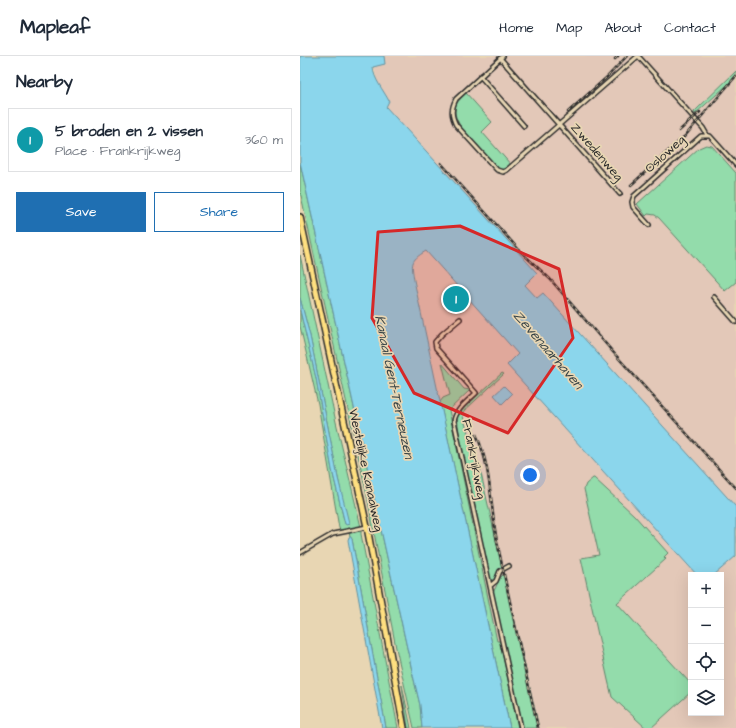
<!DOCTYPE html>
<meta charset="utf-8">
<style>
body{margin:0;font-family:"Architects Daughter",sans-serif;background:#f2f2f3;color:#1f2937}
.controls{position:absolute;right:12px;bottom:12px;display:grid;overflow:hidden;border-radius:0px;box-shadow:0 4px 16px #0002}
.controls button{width:36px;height:36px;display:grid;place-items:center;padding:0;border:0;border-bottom:1px solid #e0e1e3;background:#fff;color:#1f2937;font:20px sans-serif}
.you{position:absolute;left:230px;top:419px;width:14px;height:14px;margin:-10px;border:3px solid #fff;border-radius:50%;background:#1a73e8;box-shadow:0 0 0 6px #1a73e833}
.badge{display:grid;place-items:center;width:26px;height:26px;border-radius:50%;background:#1f6fb2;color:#fff;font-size:13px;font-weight:700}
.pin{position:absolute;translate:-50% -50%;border:2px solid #fff;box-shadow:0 1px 4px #0006}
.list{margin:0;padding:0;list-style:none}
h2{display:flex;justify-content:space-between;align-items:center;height:52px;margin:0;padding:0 16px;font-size:17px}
h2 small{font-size:13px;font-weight:400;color:#747a83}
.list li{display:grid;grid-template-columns:26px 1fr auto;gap:12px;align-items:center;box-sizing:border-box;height:64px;margin:0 8px 8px;padding:0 8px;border:1px solid #e0e1e3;border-radius:0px}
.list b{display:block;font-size:15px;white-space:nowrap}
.list p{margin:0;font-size:13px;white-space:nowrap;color:#747a83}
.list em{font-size:13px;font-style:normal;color:#747a83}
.actions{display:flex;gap:8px;padding:12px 16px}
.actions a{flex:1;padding:9px 0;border:1px solid #1f6fb2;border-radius:0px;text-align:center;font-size:14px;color:#1f6fb2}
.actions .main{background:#1f6fb2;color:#fff}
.icon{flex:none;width:22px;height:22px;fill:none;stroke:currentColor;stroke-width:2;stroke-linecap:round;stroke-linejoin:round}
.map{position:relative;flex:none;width:436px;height:672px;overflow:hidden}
header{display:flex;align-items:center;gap:24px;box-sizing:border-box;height:56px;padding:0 20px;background:#fff;border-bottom:1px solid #e0e1e3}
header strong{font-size:19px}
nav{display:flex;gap:22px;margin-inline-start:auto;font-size:14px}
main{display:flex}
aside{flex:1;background:#fff}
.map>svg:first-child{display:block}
.built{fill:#e3c8b8;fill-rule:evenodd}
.green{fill:#93dcab;stroke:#5f846b}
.water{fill:#8bd6ec;stroke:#65929f}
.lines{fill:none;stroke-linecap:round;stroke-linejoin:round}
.minor-casing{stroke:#2b2b2b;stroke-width:6}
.primary-casing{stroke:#2b2b2b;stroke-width:8}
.minor{stroke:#e8d6b3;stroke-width:3}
.primary{stroke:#ffdf80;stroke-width:5}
.rail-casing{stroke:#2b2b2b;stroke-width:2.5}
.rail{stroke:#e8d6b3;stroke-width:1;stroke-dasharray:3;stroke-linecap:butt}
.marked{fill:#d62828;fill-opacity:0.2;stroke:#d62828;stroke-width:3;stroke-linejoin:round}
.labels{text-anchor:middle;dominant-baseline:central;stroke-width:3.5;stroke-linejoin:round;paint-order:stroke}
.street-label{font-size:13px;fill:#2b2b2b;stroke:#e8d6b3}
.water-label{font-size:14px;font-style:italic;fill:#394548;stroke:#e8d6b3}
</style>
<header>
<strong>Mapleaf</strong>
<nav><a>Home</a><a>Map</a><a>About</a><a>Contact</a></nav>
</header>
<main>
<aside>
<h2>Nearby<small></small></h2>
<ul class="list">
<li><span class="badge" style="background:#0f9aa8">1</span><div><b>5 broden en 2 vissen</b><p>Place · Frankrijkweg</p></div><em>360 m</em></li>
</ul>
<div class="actions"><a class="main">Save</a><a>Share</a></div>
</aside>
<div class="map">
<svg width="436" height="672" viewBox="0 0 436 672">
<rect width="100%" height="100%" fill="#e8d6b3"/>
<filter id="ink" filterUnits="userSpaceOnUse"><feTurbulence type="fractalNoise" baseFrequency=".025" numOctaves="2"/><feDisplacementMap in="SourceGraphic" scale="8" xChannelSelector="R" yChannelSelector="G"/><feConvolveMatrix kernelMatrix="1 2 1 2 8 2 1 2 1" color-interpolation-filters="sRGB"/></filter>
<g filter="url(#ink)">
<!-- built -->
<path class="built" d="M72 0H436V672H201ZM391 519H421V657H391Z"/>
<!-- green -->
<path class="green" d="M436 15V21L395 58 394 56Z
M166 37 192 66 182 76 212 110 203 115 200 114 195 110C185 99 154 70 155 55 155 47 161 42 166 37Z
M406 89 412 90 436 117V226L425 235 359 162 355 159 348 158 346 160 337 148 399 92Z
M0 106 115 628 120 649 122 672H114L96 592 67 440 0 135Z
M0 199 36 366 61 471 42 475 40 474 39 472 18 348 0 270V254L16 322 32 414 45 468H48L38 422 10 280 0 242Z
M142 307 164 333 170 334 149 354 197 585H200L218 672H210L140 346 143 342 150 339Z
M202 317 204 318 162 357 171 387 180 413 202 511C197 515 197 522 191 525L190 524 160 384 157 361 165 351Z
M293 422H294L334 459 368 497 364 501 366 503 317 547 391 628V636L351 672H346L312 641 308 624 281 502 299 499 284 433 286 428Z
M61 474V478L98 672H86L52 483 50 481 49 476Z
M204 518 239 672H223L193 536C197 531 198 522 204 518Z
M102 629 111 672H108Z"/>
<!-- water -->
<path class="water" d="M0 0H84L85 8 73 11C73 22 84 35 89 45L86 51 237 217 225 229 237 242 243 237 436 451V500L414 519H397L207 309 218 298 126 195C109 205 112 208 114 224L210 672H122L120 649 115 628 0 106Z
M0 242 10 280 38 422 49 467 47 469 45 468 32 414 16 322 0 254Z
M204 330 212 338 202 348 194 339Z
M49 481H51L52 483 86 672H82L48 484Z"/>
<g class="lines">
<defs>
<path id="minor" d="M203 0 156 43C151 53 151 59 156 69L197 114 203 116 207 114 338 0
M338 0 403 72 407 79
M200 2 320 138
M180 20 224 70
M349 169 333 151 332 146 334 140 401 80H410L436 109
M414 241 436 266
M160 263 142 278 135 286 136 292 176 337C168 345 156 353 154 365L221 672
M0 497 33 478 67 471
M190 530 196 525 200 515 209 510"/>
<path id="primary" d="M0 161 67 471 104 672"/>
</defs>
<!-- minor casing -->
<use href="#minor" class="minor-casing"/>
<!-- primary casing -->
<use href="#primary" class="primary-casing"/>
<!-- minor -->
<use href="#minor" class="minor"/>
<!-- primary -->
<use href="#primary" class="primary"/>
<defs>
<path id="rail" d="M315 3 318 0
M268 56 307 21 327 0
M379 75 400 56
M141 107 221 196 250 223 312 295 436 432
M331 129 385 80 436 20
M176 378C192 412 190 450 197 485 210 548 224 610 238 672"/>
</defs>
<!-- rail casing -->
<use href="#rail" class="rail-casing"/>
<!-- rail -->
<use href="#rail" class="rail"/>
</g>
</g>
<!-- marked area -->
<path class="marked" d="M160 170 259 213 273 282 208 377 114 337 72 262 78 176Z"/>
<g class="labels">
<!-- street labels -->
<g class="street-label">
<text transform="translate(297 96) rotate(49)">Zwedenweg</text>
<text transform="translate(365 98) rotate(-42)">Osloweg</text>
<text transform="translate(174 403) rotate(79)">Frankrijkweg</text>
<text transform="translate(66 414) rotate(78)">Westelijke Kanaalweg</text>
</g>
<!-- water labels -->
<g class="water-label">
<text transform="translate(248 294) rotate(49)">Zevenaarhaven</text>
<text transform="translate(94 331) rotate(78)">Kanaal Gent-Terneuzen</text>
</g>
</g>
</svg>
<div class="controls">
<button>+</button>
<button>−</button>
<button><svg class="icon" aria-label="locate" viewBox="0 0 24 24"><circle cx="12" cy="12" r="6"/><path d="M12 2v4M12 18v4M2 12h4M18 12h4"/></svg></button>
<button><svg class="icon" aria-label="layers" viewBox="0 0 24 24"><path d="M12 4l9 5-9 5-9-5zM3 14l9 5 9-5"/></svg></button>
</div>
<div class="you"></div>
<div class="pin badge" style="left:156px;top:243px;background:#0f9aa8">1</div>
</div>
</main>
